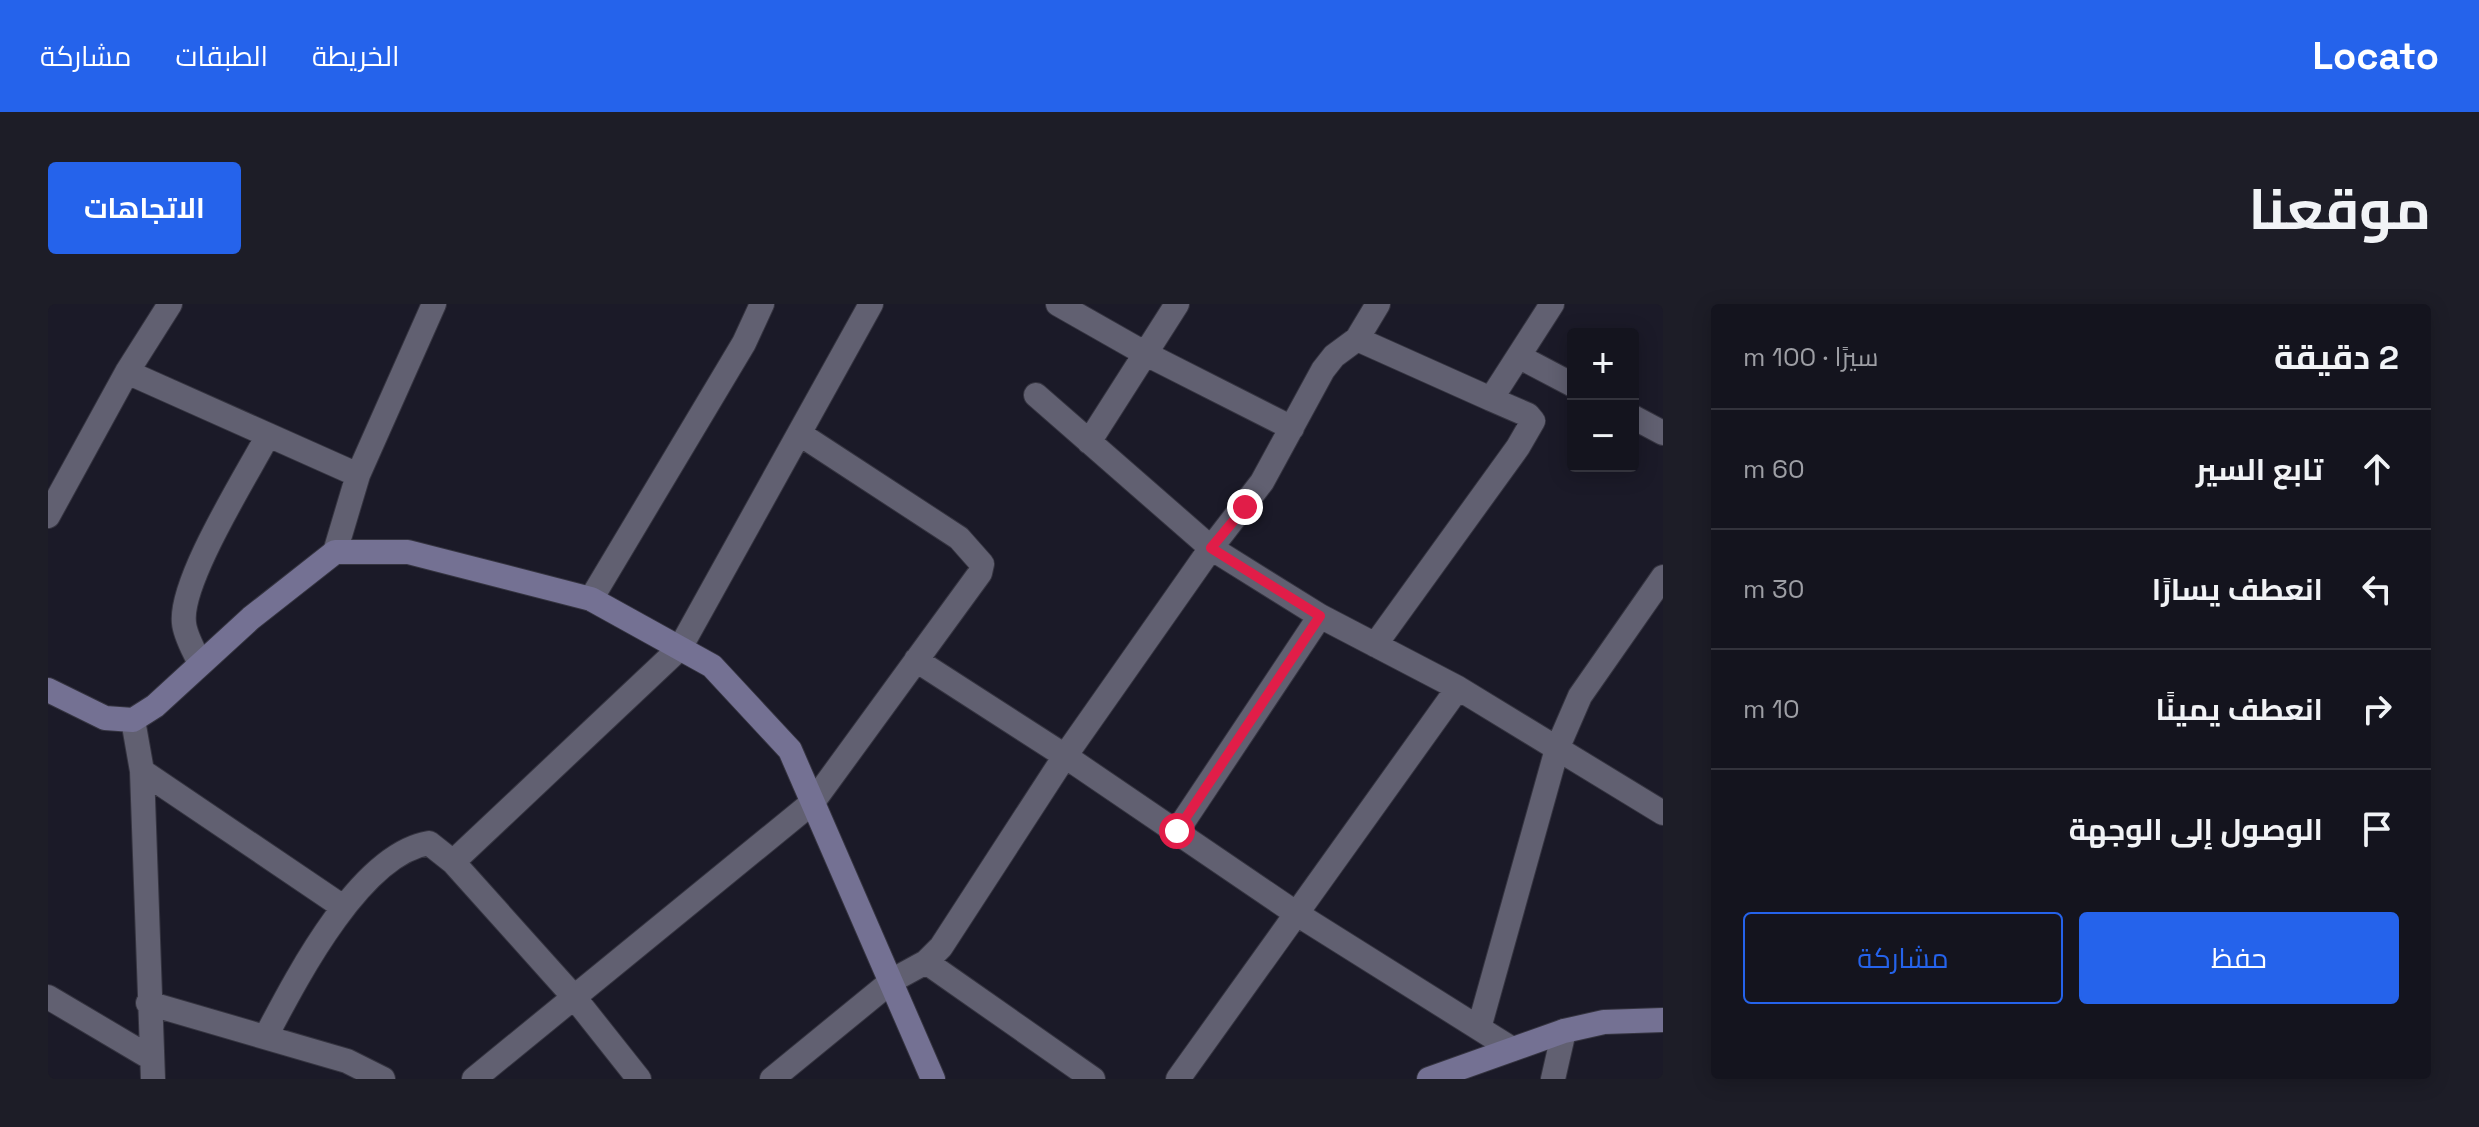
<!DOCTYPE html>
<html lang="ar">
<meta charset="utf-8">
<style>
body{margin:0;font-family:"Space Grotesk",Cairo,sans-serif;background:#1d1d27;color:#f1f3f6;direction:rtl}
.controls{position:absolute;right:24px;top:24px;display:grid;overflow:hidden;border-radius:8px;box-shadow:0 4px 20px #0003}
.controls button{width:72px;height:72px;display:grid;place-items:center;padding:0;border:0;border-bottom:2px solid #33333c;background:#14141e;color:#f1f3f6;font:40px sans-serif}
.stop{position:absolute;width:24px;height:24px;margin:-18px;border:6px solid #e11d48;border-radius:50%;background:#fff}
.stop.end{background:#e11d48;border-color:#fff;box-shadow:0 2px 8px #0008}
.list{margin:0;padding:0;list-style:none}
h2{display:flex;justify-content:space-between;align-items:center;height:104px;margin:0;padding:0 32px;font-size:34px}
h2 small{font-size:26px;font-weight:400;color:#9d9ea4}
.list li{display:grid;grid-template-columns:52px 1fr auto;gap:24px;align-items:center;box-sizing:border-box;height:120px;padding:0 32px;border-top:2px solid #33333c}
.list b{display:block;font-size:30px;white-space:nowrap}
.list em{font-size:26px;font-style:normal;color:#9d9ea4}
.actions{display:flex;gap:16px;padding:24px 32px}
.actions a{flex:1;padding:18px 0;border:2px solid #2563eb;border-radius:8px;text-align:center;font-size:28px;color:#2563eb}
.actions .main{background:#2563eb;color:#fff}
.icon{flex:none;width:44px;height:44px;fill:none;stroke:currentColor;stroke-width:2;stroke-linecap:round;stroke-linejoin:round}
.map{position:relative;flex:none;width:1615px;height:775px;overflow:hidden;direction:ltr;border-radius:8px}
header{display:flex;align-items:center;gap:48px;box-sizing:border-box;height:112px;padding:0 40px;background:#2563eb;color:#fff}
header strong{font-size:38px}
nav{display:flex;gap:44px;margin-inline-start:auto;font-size:28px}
.intro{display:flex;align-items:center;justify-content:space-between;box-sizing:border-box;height:192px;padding:0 48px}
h1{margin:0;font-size:56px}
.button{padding:20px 36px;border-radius:8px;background:#2563eb;color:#fff;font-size:28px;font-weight:700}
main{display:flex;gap:48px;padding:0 48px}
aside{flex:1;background:#14141e;border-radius:8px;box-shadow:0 4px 20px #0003}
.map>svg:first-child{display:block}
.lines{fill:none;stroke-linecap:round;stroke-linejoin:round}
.street-casing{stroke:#353440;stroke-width:26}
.secondary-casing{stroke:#353440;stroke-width:26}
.street{stroke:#616071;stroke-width:24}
.secondary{stroke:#747193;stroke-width:24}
.route{stroke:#e11d48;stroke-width:10}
</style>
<header>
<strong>Locato</strong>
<nav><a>الخريطة</a><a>الطبقات</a><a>مشاركة</a></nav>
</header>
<div class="intro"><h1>موقعنا</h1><a class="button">الاتجاهات</a></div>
<main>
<aside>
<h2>2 دقيقة<small>سيرًا · 100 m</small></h2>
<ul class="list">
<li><svg class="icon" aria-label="ahead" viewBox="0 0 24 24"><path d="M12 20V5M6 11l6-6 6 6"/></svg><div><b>تابع السير</b></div><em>60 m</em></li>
<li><svg class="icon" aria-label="left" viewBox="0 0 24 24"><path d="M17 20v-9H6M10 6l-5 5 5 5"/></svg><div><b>انعطف يسارًا</b></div><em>30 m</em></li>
<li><svg class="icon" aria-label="right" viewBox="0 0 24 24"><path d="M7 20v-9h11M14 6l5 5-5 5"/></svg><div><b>انعطف يمينًا</b></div><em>10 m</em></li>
<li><svg class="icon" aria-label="arrive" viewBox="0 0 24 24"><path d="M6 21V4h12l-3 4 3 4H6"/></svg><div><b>الوصول إلى الوجهة</b></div></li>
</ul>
<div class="actions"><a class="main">حفظ</a><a>مشاركة</a></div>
</aside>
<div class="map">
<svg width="1615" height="775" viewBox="0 0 1615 775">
<rect width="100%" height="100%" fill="#1b1a28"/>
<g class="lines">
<defs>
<path id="street" d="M1010 0 1098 50 1244 124
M1309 35 1443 95 1504 0
M1472 53 1525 81
M79 68 310 171
M988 91 1163 244 1272 312 1410 384 1615 509
M1585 113 1615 129
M1041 138 1129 0
M0 212 79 68 122 0
M287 248 310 171 386 0
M543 295 696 39 714 0
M1327 341 1470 143 1485 117 1480 111 1443 95
M868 356 1017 452 1249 610 1464 745
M152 360C147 348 137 332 136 319 131 278 199 171 220 131
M85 416 94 467 105 775
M94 467 295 603
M1129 527 1272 312
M405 558 632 344 823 0
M878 658 1045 775
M0 693 103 754
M100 699 299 757 335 775
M1431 724 1509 445 1532 392 1615 273
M218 732C248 675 312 550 381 539L405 558 526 693 591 775
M426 775 765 498 932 269 934 260 911 234 752 130
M724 775 845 676 878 658 893 643 1017 452 1163 244 1214 178 1275 66 1286 52 1309 35 1330 0
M1130 775 1410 384
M1505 775 1516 727"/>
<path id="secondary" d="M0 386 57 414 85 416 107 402 203 314 287 248H360L543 295 664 362 742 446 885 775
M1381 775 1516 727 1556 718 1615 716"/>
</defs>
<!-- street casing -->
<use href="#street" class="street-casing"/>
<!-- secondary casing -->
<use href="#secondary" class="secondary-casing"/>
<!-- street -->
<use href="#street" class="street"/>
<!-- secondary -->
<use href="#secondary" class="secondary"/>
</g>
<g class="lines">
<!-- route -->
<path class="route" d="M1129 527 1272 312 1163 244 1197 203"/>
</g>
</svg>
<div class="controls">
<button>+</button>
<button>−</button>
</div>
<div class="stop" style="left:1129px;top:527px"></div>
<div class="stop end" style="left:1197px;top:203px"></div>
</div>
</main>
